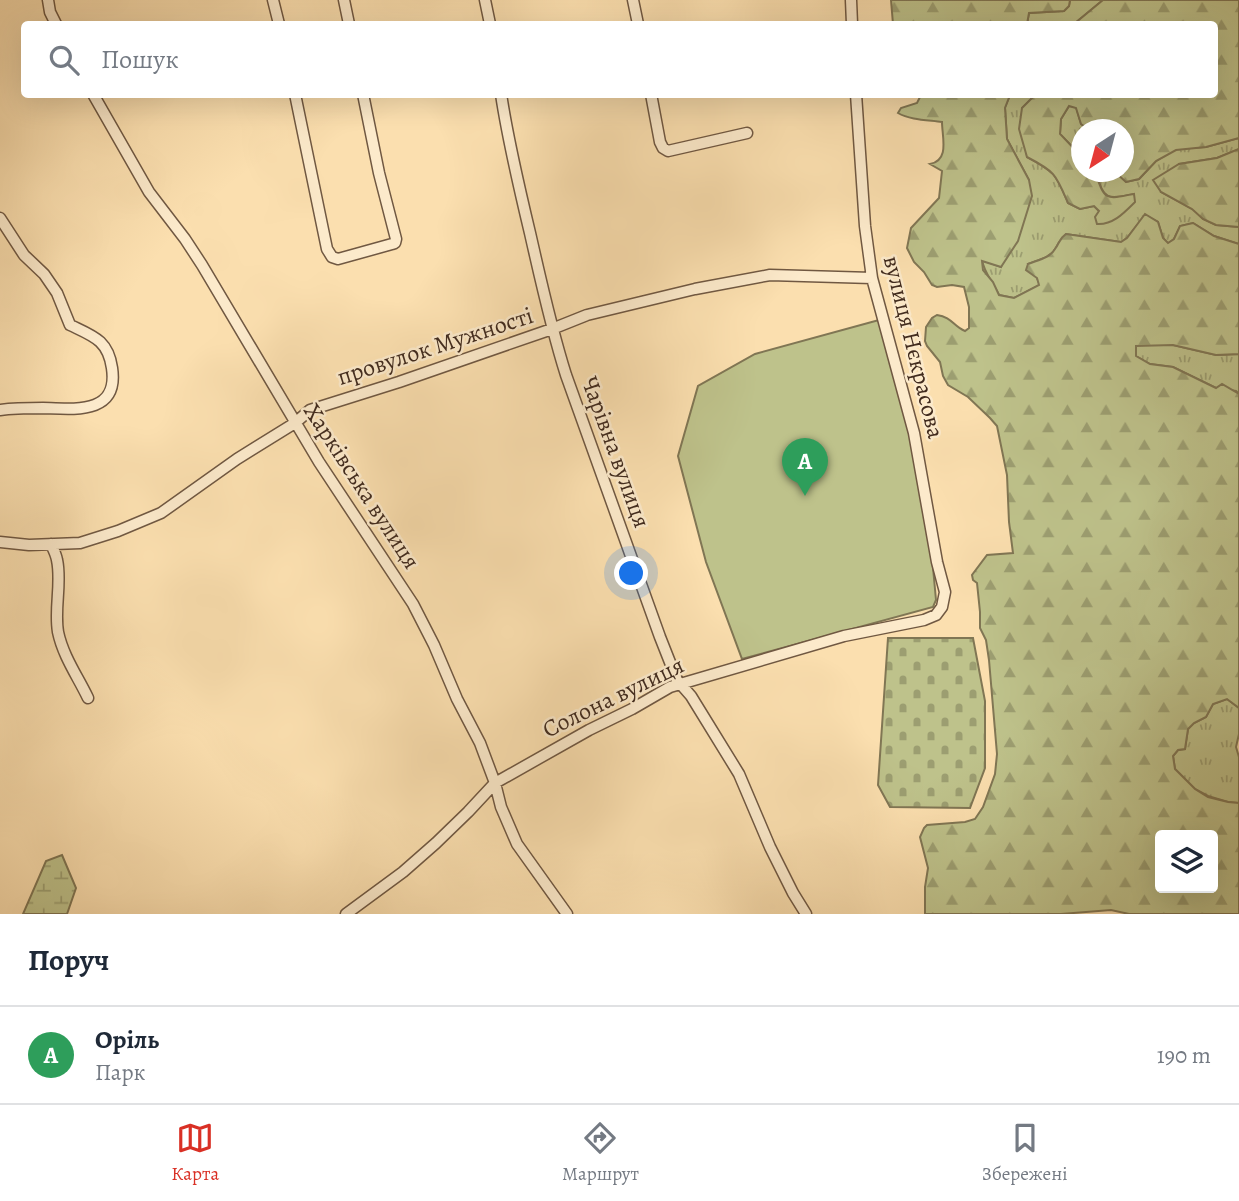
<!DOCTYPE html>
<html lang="uk">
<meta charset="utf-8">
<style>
body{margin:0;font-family:Alegreya,serif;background:#f2f2f3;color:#1f2937}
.controls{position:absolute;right:21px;bottom:21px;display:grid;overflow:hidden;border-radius:7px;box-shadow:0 7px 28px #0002}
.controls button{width:63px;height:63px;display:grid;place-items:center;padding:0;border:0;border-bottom:2px solid #e0e1e3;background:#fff;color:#1f2937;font:35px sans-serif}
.compass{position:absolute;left:1071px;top:119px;width:63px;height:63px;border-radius:50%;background:#fff;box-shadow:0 7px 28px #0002;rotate:216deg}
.you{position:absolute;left:632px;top:574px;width:24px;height:24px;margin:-18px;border:5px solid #fff;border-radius:50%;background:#1a73e8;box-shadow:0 0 0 10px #1a73e833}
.badge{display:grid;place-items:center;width:46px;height:46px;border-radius:50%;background:#d93025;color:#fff;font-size:23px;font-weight:700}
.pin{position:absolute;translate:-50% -58px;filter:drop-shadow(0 2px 4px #0008)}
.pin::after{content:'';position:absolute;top:37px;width:24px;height:21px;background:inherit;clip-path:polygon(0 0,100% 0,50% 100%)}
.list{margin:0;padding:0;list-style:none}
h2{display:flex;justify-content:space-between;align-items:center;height:91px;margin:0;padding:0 28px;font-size:30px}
h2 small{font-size:23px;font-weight:400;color:#747a83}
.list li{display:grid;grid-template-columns:46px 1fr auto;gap:21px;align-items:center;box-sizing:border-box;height:98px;padding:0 28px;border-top:2px solid #e0e1e3}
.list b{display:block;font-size:26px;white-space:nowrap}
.list p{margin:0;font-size:23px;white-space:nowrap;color:#747a83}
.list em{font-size:23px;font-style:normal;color:#747a83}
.icon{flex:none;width:38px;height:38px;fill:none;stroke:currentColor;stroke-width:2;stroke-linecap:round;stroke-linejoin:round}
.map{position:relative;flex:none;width:1239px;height:914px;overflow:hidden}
.search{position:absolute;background:#fff;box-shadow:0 7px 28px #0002;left:21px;right:21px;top:21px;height:77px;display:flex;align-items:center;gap:18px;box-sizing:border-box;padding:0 24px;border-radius:7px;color:#747a83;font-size:26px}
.sheet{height:189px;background:#fff}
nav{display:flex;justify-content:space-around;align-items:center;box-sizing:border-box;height:98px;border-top:2px solid #e0e1e3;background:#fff;font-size:19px;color:#747a83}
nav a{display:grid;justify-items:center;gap:4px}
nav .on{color:#d93025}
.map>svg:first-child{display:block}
.grass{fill:url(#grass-tufts);stroke:#807654;stroke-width:2}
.forest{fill:url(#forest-firs);stroke:#807654;stroke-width:2;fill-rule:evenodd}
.wetland{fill:url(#wetland-marsh);stroke:#807654;stroke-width:2}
.cemetery{fill:url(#cemetery-stones);stroke:#807654;stroke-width:2}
.garden{fill:#bec28b;stroke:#807654;stroke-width:2}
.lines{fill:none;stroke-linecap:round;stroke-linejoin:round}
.minor-casing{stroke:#705842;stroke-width:13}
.minor{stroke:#fceacb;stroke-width:10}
.labels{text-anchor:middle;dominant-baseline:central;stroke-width:5;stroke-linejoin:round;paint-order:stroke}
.street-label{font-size:24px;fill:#412b1e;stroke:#fceacb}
</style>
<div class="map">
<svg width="1239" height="914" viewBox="0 0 1239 914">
<defs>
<pattern id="grass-tufts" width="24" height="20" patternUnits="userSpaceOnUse" patternTransform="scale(1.75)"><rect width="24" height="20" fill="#bec28b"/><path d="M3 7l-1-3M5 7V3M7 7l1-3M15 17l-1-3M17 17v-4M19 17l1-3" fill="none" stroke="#9c9e71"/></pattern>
<pattern id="forest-firs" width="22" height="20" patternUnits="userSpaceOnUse" patternTransform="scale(1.75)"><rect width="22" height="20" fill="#bec28b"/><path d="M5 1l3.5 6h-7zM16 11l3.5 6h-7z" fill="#9c9e71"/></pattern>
<pattern id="wetland-marsh" width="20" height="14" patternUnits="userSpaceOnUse" patternTransform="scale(1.75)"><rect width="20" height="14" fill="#bec28b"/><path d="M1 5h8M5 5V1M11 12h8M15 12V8" fill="none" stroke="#9c9e71"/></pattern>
<pattern id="cemetery-stones" width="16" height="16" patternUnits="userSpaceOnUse" patternTransform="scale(1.75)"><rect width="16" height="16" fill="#bec28b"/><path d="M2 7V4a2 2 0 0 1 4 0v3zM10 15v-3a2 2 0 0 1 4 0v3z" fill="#9c9e71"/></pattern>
</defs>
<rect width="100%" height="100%" fill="#fbdfaf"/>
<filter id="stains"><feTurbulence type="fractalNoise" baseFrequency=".00286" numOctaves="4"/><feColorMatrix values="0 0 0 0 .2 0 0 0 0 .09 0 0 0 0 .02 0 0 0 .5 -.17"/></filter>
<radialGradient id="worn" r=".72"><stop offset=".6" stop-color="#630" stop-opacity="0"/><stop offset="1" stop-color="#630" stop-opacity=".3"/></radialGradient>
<!-- grass -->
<path class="grass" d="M1070 0H1103L1074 24H1027L1029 13 1064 11 1069 6Z
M1010 95H1035L1022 108 1027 157C1056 172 1056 175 1068 203L1080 209 1094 206 1099 211 1134 194C1104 200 1105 199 1095 172H1116L1126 182 1139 179 1156 161 1176 149 1206 147 1239 138V149L1217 158 1179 164 1161 192 1193 209 1203 219 1216 225 1239 227V244L1214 236 1193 223 1180 226 1174 239 1168 244 1163 238 1158 222 1145 215 1127 238 1121 242 1066 234C1059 239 1060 242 1055 249 1050 258 1037 260 1028 264L1037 278 1040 285 1014 298 999 295C993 282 984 273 982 260L1001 267 1029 180 1007 139 1005 107Z
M1069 106 1076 107 1081 124 1088 129 1082 130 1081 156 1060 134 1061 119Z
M1136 345H1173L1216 355 1239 354V394L1236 391 1216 388 1173 367 1150 364 1136 356Z
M1227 699 1239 708V734L1236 747 1239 757V803L1228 802 1208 796 1195 789 1175 769 1173 756 1178 750 1185 749 1188 729 1194 723 1206 717 1213 704Z"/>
<!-- forest -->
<path class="forest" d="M891 0H1070L1069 6 1064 11 1029 13 1027 24H893Z
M1103 0H1239V138L1206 147 1176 150 1156 161 1139 179 1126 182 1116 173 1124 172V130L1088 129 1081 124 1076 108 1069 106 1061 119 1060 134 1081 156 1082 172H1095C1105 200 1104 200 1134 194L1135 202C1124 213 1113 225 1097 224L1095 217 1099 211 1094 206 1080 209 1068 203C1056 175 1056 172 1027 157L1019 129 1022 108 1035 95 1214 94V24H1074Z
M921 95H1010L1005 108 1007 139 1029 180 1032 196 1018 241 1001 267 982 261 983 270 993 282 999 295 1014 298 1039 285 1037 278 1026 270 1028 264C1038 260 1050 258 1055 249 1060 242 1059 239 1066 234L1121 242 1127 238 1145 214 1158 222 1163 238 1168 243 1174 239 1180 226 1193 223 1214 236 1239 244V354L1216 355 1173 345 1136 346V356L1150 364 1173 367 1216 388 1222 384 1239 394V708L1227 699 1213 704 1206 717 1194 723 1188 729 1185 749 1178 750 1173 756 1175 769 1195 789 1208 797 1228 802 1239 803V914H1129L1111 910 1061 914H925V887L928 868 920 837 924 828 927 825 965 822 975 819 983 807 995 774 997 754 989 660 986 640 980 628V612L977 583 973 580 972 575 987 555 1013 553 1009 522 1007 475 997 426 990 418 968 397 948 385 943 376 940 362 927 346 925 341 926 327 932 318 937 315C952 317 953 326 965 331L969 328V307L964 287 952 285 937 287 932 285 924 272 914 262 907 248 911 228 939 198 942 171 930 164C950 160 942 137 942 122 927 120 910 120 898 113L901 108 917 103ZM1160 835H1213V888H1160Z
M1239 149V227L1216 225 1203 219 1192 209 1161 192 1153 180 1179 164 1217 158Z"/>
<!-- wetland -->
<path class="wetland" d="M62 855 76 888 67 914H23L46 861Z"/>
<!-- cemetery -->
<path class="cemetery" d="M888 638H973L985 701V768L970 808 890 807 878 785Z"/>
<!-- garden -->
<path class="garden" d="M879 320 912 443 930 535 936 600 933 607 742 659 706 562 678 456 698 386 755 354Z"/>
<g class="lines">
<defs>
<path id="minor" d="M48 0 50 12 56 24
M273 0 279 24
M344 0 349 24
M485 0 490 24
M633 0 638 24
M851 0 852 24
M93 94 149 192 185 239 202 265 319 462 413 604 434 645 457 699 480 743 495 783 501 807 517 844 567 914
M295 94 327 249 332 257 338 259 392 244 395 243 396 239 379 173 363 94
M501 94C508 141 519 187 530 233 541 281 551 328 566 375L660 637 677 680 691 696 739 774 770 847 793 893 806 914
M651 94 660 142 663 148 668 151 747 133
M0 218 24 255 44 274 57 293 70 325C93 336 108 340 112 368 119 415 74 409 43 408 29 408 14 408 0 410
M0 542 29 545 80 543 118 531 161 513 237 459 295 423 310 410 399 382 552 329 587 315 695 289 770 275 872 278
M51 544C53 549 56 554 57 560 62 583 54 608 58 632 63 656 78 677 88 698
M346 914 403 872 436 843 468 812 495 783 589 730 632 709 670 687 844 636 924 620 936 615 942 607 945 592 937 562 914 433 872 278 865 226 856 94"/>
</defs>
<!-- minor casing -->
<use href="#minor" class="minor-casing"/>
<!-- minor -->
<use href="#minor" class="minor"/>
</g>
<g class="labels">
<!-- street labels -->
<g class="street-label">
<text transform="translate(435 346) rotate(-18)">провулок Мужності</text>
<text transform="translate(914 347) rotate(76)">вулиця Нєкрасова</text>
<text transform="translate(616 452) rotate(70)">Чарівна вулиця</text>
<text transform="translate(362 486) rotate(57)">Харківська вулиця</text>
<text transform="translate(613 697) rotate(-26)">Солона вулиця</text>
</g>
</g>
<rect width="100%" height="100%" filter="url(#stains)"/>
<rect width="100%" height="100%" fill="url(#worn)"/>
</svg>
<div class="controls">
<button><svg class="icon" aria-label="layers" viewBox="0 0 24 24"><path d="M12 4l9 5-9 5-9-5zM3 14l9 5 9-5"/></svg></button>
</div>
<svg class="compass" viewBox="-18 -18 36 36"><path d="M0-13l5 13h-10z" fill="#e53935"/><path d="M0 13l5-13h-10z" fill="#747a83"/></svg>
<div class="you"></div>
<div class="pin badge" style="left:805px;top:496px;background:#2e9e5b">A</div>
<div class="search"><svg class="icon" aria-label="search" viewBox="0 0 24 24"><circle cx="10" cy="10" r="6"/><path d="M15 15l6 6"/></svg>Пошук</div>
</div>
<section class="sheet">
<h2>Поруч<small></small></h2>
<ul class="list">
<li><span class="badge" style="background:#2e9e5b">A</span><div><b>Оріль</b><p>Парк</p></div><em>190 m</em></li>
</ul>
</section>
<nav>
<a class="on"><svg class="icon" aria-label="map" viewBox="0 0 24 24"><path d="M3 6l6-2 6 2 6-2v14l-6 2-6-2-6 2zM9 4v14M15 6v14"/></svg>Карта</a>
<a><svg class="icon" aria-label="directions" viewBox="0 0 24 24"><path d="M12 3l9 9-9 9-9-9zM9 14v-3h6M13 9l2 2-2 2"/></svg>Маршрут</a>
<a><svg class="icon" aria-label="saved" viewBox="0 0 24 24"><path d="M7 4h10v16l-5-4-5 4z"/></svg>Збережені</a>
</nav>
